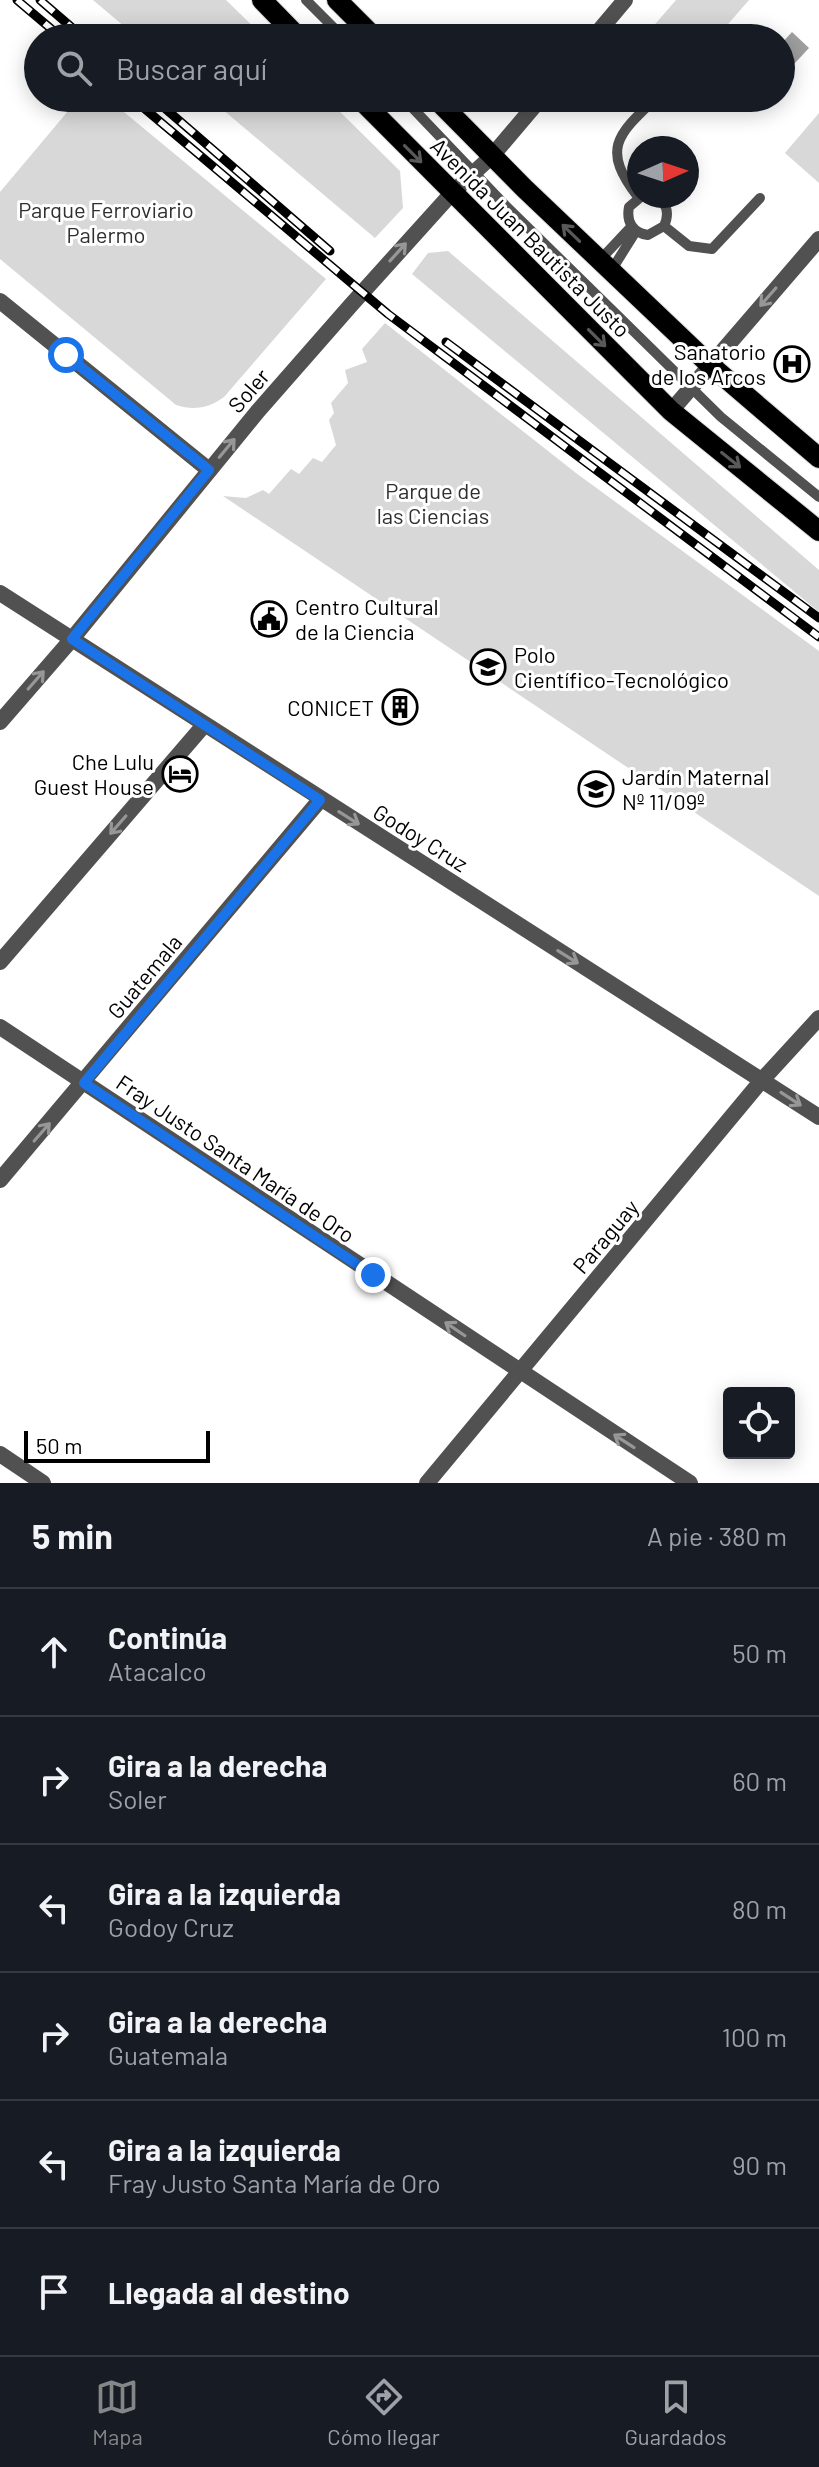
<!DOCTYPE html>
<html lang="es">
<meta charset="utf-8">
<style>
body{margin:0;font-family:Barlow,sans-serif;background:#242831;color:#f1f3f6}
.controls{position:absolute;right:24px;bottom:24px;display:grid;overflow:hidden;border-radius:8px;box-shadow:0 4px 20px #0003}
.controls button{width:72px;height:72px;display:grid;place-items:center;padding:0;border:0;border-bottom:2px solid #363941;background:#171b24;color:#f1f3f6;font:40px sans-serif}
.compass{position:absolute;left:627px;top:136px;width:72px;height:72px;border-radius:50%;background:#171b24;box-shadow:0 4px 20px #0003;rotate:87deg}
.scale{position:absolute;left:24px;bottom:20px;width:186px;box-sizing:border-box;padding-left:8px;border:4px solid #000;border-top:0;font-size:22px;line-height:28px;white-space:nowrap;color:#000;-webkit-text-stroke:6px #fff;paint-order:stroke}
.stop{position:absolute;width:24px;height:24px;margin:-18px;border:6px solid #1a73e8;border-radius:50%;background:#fff}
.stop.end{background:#1a73e8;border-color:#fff;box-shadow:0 2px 8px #0008}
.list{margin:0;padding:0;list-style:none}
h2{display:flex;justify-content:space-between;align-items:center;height:104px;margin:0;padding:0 32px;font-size:34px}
h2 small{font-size:26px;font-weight:400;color:#9ea1a6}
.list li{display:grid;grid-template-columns:52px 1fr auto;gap:24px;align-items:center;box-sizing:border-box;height:128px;padding:0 32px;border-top:2px solid #363941}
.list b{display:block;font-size:30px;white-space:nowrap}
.list p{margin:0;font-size:26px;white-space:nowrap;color:#9ea1a6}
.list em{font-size:26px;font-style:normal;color:#9ea1a6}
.icon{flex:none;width:44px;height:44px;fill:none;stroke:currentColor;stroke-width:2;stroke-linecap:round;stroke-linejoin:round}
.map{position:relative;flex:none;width:819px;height:1483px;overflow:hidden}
.search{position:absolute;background:#171b24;box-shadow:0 4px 20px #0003;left:24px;right:24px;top:24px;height:88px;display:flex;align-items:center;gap:20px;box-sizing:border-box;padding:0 28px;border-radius:44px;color:#9ea1a6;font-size:30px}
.sheet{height:872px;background:#171b24}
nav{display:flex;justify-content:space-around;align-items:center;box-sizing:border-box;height:112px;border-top:2px solid #363941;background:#171b24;font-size:22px;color:#9ea1a6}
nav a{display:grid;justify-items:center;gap:4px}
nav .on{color:#858687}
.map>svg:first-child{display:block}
.green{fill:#d8d8d8}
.water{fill:#9f9f9f}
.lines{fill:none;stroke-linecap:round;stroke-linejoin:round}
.primary-casing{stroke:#dbdbdb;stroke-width:22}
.lane{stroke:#515151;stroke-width:10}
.street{stroke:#515151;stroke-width:16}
.primary{stroke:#000;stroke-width:20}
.rail-casing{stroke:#000;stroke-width:9}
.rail{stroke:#fff;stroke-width:6;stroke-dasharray:18;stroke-linecap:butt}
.oneway{stroke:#595959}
.oneway2{stroke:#979797}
.route{stroke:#1a73e8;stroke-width:10}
.labels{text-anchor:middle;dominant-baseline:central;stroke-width:6;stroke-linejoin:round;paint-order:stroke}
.park-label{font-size:22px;fill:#2f2f2f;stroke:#fff}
.street-label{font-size:22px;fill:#000;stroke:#fff}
.poi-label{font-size:22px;fill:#000;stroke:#fff;text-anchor:end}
</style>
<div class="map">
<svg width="819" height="1483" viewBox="0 0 819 1483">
<rect width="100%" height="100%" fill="#fff"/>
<!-- green -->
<path class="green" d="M93 0H226L265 38H138Z
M676 0H749L716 38H659L650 30Z
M79 98H107L326 279 224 397C209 408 194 411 176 405L0 259V192Z
M209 98H326L400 171 403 208 375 238Z
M819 113V183L785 153Z
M448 251 819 570V612L412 274 428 253Z
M385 323 576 473 819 651V896L223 496 246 498 263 490 269 494 291 469 299 474 313 458 322 462 336 445 329 420 334 413 331 403 348 383 345 370 367 362 362 349Z"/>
<!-- water -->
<path class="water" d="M792 32 809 48 781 78V44Z"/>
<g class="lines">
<defs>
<path id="primary" d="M262 0 299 38
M337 0 375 38
M359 98 671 411 819 531
M435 98 524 188 709 364 819 458"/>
</defs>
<!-- primary casing -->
<use href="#primary" class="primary-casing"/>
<!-- lane -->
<path class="lane" d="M306 0 344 38
M403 98 505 205 721 417 819 497
M642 196 629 207C626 222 633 233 648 235L664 226C670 213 667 202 654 196
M638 197C601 149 617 135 656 98
M664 226 689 246 712 249 760 198
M600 260 631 227
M611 271 636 231"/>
<!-- street -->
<path class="street" d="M593 38 625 0
M0 301 209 470
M671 411 819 239
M0 593 819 1117
M0 722 72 639 258 411 351 305 452 193 492 156 541 98
M0 962 205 724
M0 1027 690 1483
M0 1180 320 800
M0 1454 43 1483
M427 1483 762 1080 819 1018"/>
<!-- primary -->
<use href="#primary" class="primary"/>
<defs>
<path id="rail" d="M17 0 62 38
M40 0 84 38
M132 98 388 314 819 637
M153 98 330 251
M446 342 819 618"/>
</defs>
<!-- rail casing -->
<use href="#rail" class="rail-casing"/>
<!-- rail -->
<use href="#rail" class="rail"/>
</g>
<!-- one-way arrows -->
<defs><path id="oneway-shaft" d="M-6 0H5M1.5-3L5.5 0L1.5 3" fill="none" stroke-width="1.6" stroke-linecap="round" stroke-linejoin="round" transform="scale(2)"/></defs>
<g class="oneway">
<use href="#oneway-shaft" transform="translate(413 154) rotate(45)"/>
<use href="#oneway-shaft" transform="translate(571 233) rotate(-136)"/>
<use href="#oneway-shaft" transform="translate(597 338) rotate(45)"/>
<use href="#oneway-shaft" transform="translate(731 460) rotate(39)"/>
</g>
<g class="oneway2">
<use href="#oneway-shaft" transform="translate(398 252) rotate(-48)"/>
<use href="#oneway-shaft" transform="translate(768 297) rotate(131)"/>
<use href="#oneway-shaft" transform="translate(227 448) rotate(-50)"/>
<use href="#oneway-shaft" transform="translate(36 680) rotate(-49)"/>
<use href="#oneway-shaft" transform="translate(349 818) rotate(32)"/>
<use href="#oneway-shaft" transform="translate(118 825) rotate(131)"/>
<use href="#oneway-shaft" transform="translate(568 957) rotate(32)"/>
<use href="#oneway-shaft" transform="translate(791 1099) rotate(33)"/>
<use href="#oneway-shaft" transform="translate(42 1132) rotate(-49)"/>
<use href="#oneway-shaft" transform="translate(455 1329) rotate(-146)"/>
<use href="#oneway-shaft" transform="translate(624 1441) rotate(-147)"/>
</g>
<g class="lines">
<!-- route -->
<path class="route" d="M66 355 209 470 72 639 320 800 84 1083 373 1275"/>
</g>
<!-- icons -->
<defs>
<symbol id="hospital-ring" viewBox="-11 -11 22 22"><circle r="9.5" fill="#fff" stroke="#000" stroke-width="1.5"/><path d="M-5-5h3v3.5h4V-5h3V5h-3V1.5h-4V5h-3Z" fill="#000"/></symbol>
<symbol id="civic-ring" viewBox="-11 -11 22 22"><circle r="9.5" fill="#fff" stroke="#000" stroke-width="1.5"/><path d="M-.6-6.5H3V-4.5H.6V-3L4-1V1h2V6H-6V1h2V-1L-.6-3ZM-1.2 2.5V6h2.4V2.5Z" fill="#000"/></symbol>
<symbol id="university-ring" viewBox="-11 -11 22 22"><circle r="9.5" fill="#fff" stroke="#000" stroke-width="1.5"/><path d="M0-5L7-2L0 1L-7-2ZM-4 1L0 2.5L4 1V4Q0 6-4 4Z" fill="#000"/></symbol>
<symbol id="building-ring" viewBox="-11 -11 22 22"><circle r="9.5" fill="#fff" stroke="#000" stroke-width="1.5"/><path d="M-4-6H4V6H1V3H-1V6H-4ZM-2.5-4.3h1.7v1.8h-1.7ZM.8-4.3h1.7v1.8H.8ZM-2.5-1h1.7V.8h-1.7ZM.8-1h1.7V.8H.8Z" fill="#000"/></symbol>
<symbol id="hotel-ring" viewBox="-11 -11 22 22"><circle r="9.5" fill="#fff" stroke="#000" stroke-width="1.5"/><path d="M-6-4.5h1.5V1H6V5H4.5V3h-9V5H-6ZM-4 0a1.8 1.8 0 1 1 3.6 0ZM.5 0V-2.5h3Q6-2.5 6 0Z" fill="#000"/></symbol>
<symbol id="school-ring" viewBox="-11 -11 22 22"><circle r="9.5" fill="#fff" stroke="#000" stroke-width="1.5"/><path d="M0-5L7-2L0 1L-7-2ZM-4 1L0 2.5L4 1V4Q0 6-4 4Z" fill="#000"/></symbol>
</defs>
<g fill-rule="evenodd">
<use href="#hospital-ring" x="772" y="344" width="40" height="40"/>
<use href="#civic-ring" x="249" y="599" width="40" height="40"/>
<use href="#university-ring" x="468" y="647" width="40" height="40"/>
<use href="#building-ring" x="380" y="687" width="40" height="40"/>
<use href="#hotel-ring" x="160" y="754" width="40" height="40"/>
<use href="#school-ring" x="576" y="769" width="40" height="40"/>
</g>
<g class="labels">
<!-- park labels -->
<g class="park-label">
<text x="106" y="209">Parque Ferroviario<tspan x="106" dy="25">Palermo</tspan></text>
<text x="433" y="490">Parque de<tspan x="433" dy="25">las Ciencias</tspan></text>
</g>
<!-- street labels -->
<g class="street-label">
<text transform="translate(531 237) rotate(45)">Avenida Juan Bautista Justo</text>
<text transform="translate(248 390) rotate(-49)">Soler</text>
<text transform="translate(421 837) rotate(32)">Godoy Cruz</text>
<text transform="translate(144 976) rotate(-50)">Guatemala</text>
<text transform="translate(236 1158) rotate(34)">Fray Justo Santa María de Oro</text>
<text transform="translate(605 1236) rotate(-50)">Paraguay</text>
</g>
<!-- poi labels -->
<g class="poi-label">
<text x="766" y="351">Sanatorio<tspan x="766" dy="25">de los Arcos</tspan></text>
<text x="295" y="606" text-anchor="start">Centro Cultural<tspan x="295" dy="25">de la Ciencia</tspan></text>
<text x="514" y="654" text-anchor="start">Polo<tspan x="514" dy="25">Científico-Tecnológico</tspan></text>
<text x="374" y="707">CONICET</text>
<text x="154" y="761">Che Lulu<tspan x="154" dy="25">Guest House</tspan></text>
<text x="622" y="776" text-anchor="start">Jardín Maternal<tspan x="622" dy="25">Nº 11/09º</tspan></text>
</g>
</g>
</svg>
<div class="controls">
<button><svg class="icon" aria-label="locate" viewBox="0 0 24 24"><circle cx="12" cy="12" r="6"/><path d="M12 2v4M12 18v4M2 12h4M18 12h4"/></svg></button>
</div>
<svg class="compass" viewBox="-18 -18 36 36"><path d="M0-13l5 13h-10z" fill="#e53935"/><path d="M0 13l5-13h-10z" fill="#9ea1a6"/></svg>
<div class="scale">50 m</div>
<div class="stop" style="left:66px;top:355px"></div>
<div class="stop end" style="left:373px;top:1275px"></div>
<div class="search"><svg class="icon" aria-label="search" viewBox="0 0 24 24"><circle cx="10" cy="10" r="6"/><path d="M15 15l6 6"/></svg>Buscar aquí</div>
</div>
<section class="sheet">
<h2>5 min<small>A pie · 380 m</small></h2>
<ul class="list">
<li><svg class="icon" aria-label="ahead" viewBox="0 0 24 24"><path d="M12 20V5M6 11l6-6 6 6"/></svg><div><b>Continúa</b><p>Atacalco</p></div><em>50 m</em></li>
<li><svg class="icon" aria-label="right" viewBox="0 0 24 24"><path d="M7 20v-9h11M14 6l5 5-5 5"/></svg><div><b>Gira a la derecha</b><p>Soler</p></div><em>60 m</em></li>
<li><svg class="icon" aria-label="left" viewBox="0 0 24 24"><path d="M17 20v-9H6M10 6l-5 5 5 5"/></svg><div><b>Gira a la izquierda</b><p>Godoy Cruz</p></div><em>80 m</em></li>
<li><svg class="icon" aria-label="right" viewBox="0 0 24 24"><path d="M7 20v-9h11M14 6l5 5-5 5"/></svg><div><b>Gira a la derecha</b><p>Guatemala</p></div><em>100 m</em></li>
<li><svg class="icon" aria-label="left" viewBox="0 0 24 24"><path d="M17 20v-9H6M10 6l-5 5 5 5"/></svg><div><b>Gira a la izquierda</b><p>Fray Justo Santa María de Oro</p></div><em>90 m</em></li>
<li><svg class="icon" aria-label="arrive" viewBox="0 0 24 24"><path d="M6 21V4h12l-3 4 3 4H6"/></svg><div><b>Llegada al destino</b></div></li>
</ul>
</section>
<nav>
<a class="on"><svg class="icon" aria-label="map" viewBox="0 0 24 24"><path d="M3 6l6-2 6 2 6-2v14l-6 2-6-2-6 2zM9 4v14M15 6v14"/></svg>Mapa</a>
<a><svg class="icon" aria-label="directions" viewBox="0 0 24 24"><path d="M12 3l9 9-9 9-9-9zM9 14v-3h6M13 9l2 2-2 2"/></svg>Cómo llegar</a>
<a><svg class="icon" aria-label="saved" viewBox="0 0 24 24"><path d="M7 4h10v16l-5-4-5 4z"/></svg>Guardados</a>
</nav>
